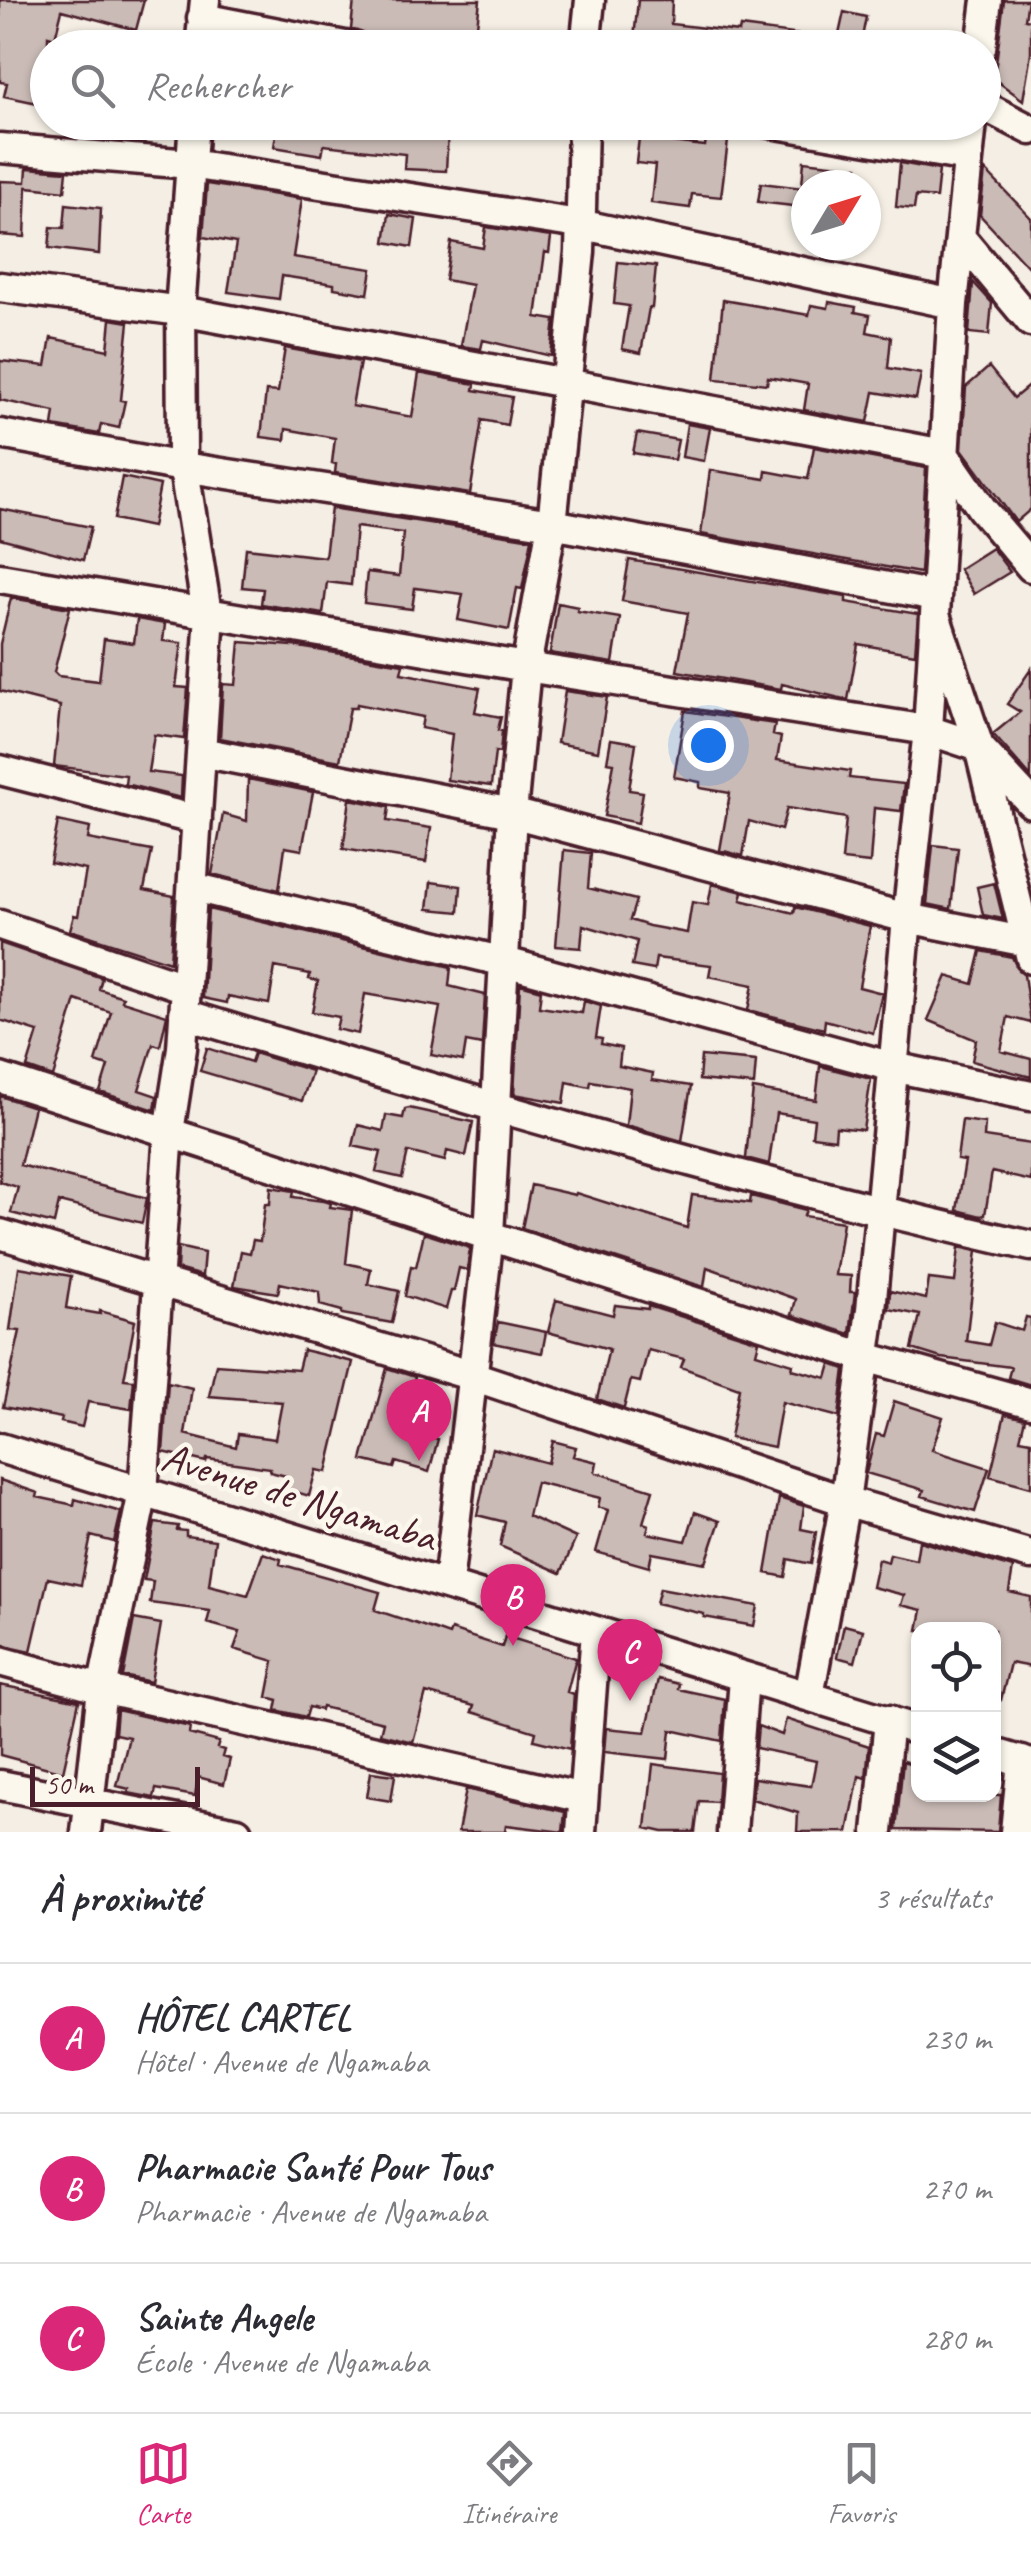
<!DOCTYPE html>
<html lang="fr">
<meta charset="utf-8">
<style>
body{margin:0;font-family:Caveat,sans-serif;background:#f7f7f7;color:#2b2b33}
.controls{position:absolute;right:30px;bottom:30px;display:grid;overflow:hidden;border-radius:20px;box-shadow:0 2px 8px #0004}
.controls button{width:90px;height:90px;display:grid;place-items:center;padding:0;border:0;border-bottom:2px solid #e1e1e2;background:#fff;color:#2b2b33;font:50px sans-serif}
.compass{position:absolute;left:791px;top:170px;width:90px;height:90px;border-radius:50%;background:#fff;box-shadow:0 2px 8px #0004;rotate:52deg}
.scale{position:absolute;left:30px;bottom:25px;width:170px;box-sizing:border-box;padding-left:10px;border:5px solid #4a1f2b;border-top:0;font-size:28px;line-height:35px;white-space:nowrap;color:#4a1f2b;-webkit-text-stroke:8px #fbf7ec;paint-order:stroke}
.you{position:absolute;left:708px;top:745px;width:35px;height:35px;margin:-25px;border:8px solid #fff;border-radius:50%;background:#1a73e8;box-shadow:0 0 0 15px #1a73e833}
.badge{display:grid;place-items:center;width:65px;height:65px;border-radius:50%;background:#db2777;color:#fff;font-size:32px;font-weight:700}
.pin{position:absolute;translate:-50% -82px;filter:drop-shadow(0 2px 5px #0008)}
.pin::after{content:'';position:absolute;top:52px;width:35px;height:30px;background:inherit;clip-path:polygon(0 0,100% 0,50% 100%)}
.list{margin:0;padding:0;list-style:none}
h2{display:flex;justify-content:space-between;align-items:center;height:130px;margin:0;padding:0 40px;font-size:42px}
h2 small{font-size:32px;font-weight:400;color:#7c7c81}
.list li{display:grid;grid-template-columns:65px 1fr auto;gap:30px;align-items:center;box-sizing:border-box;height:150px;padding:0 40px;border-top:2px solid #e1e1e2}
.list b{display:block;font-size:38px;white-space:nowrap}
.list p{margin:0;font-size:32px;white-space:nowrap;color:#7c7c81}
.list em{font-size:32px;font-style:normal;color:#7c7c81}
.icon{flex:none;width:55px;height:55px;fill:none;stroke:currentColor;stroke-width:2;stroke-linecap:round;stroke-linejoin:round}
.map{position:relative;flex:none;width:1031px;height:1832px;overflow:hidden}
.search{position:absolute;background:#fff;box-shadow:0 2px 8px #0004;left:30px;right:30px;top:30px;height:110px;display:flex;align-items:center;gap:25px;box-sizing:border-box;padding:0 35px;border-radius:55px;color:#7c7c81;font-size:38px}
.sheet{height:580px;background:#fff}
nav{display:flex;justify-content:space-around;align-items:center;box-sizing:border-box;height:140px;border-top:2px solid #e1e1e2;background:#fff;font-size:28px;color:#7c7c81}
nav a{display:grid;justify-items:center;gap:5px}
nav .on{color:#db2777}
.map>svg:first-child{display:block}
.building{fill:#cabbb6;stroke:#4a1f2b;stroke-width:2.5}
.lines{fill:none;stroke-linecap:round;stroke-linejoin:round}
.minor-casing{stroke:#4a1f2b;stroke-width:35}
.minor{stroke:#fbf7ec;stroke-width:28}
.labels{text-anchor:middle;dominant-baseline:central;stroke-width:9;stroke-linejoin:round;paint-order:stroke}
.street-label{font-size:42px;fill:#4a1f2b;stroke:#fbf7ec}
</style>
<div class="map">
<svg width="1031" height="1832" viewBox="0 0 1031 1832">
<rect width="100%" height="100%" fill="#f4eee4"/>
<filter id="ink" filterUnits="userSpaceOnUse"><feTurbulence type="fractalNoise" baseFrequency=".01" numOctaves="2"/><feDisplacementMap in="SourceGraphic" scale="20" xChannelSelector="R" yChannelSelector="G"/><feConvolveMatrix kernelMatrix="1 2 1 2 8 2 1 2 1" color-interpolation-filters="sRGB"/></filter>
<g filter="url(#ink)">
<!-- building -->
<path class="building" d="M0 0H144L136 30 62 10 55 38 48 36V73L42 104 4 96 7 83 0 82Z
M354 0H480L476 35 455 33 454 48 390 44 389 48H372L366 34 351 29Z
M638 0H672L671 24 739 32 740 27 809 36 808 48H633Z
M1004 0H1028L1025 19 1031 20V53L1023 100 994 79Z
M844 12 866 17 860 48H836Z
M278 122H379L378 128 448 132 446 171 404 169 405 154 324 145 322 155 274 147Z
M639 138 705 146 706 139 728 141 721 197 692 194 690 208 651 203 655 165 636 163Z
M804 161 858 167 856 185H802Z
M900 163 939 170 936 198 916 196 914 209 896 207Z
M27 168 67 171 65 191 27 187 25 237 0 235V181L26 182Z
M985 170 1031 218V270L980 215Z
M761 183 804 188 802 207 758 202Z
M207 184 302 199 293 257 372 269 368 294 334 288V284L282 276 279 299 228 292 236 243 203 237Z
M66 204 101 208 99 254 49 248 51 227 64 228Z
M389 214 416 219 412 247 385 242Z
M486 227 551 237 549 253 545 252 536 317 555 320 551 356 483 340 481 349 461 346 472 285 445 280 451 242 483 248Z
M618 262 656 266 652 308H649L641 353 622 349 629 306 614 304Z
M973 282 992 303 989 335 969 333Z
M723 300 809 315 811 305 828 308 829 302 856 307 855 312 870 315 867 332 891 337 888 368 921 374 916 399 874 392 868 422 804 410 808 384 768 377 767 384 715 379Z
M111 319 129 322 121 400 125 401 119 428 101 424 99 434 53 426 55 412 0 400V361L46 366 51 338 108 350Z
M285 348 360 362 352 406 412 417 419 373 475 384 474 390 512 397 507 425 482 420 470 494 335 473 336 464 332 463 335 438 286 429 285 440 261 437 266 391 278 392Z
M989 367 1014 398 1031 384V509L1016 522 962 449 966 387Z
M687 424 710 428 704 461 682 457Z
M637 433 678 440 674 460 633 453Z
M814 447 926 468 920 573 701 534 710 470 765 479 766 471 808 479Z
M122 477 160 485 152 527 114 519Z
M331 508 532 539 522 589 517 588 509 630 458 620 463 594 415 588 412 609 364 603 367 572 399 576 403 533 356 527 351 585 327 582 323 614 261 604 263 589 242 587 246 548 325 557Z
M0 509 91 527 83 560 0 538Z
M992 548 1010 572 974 594 959 569Z
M629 560 846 597V602L918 614 915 654 858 644 848 700 782 684 781 689 677 671 688 613 622 601Z
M11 598 70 608 54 672 58 676 99 681 104 639 134 643 137 619 165 624 163 641 182 643 176 687 188 688 184 739 154 735 148 772 182 776 181 798 125 784 126 775 54 766 60 706 0 691V644Z
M558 603 578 607 577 611 620 618 613 663 550 653Z
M240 642 293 646 403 664 401 673 480 688 475 712 501 717 498 730 502 731 500 753 495 752 491 786 447 780 452 734 421 728 423 717 357 704 356 708H350L340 761 220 738 223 684 236 685Z
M1031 669V777L993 734 1020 712 1007 704Z
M565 691 607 697 598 751 557 743Z
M685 711 775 724 773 735 781 737 777 760 850 771 849 778 904 784 901 811 874 808 870 863 842 860 846 818 787 808 781 830 749 821 743 856 720 850 730 793 700 788V782L674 777Z
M611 739 636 743 629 790 643 792 638 823 604 816 614 763 607 762Z
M248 779 313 792 302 850 285 847 279 890 212 874 223 814 247 821Z
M350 799 389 807 387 821 431 828 426 862 343 849Z
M58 821 90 828 88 839 152 851 144 890 174 896 170 962 70 930 74 915 78 916 86 870 50 863Z
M933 845 958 848 951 909 927 904Z
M564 850 591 853 588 888 636 900 630 920 649 926 687 933 692 902 708 905 712 884 743 892 741 900 794 913 795 907 870 926 859 987 882 993 873 1033 825 1020 824 1029 748 1010 753 985 709 976 711 965 656 958 654 970 632 966 637 941 583 925 581 948 556 946Z
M431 882 461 886 459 912 428 909Z
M994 883 1003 919 983 915 977 887Z
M208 909 451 967 449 986 485 995 482 1045 466 1042 463 1061 431 1055 440 1007 365 994 358 1034 336 1029 339 1017 312 1012 318 981 309 979 310 974 275 967 269 1004 228 996 227 1003 203 998Z
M0 943 102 978 99 989 123 997 122 1001 167 1015 160 1046 153 1044 139 1090 157 1096 155 1110 100 1092 108 1066 96 1062 111 1012 76 1000 53 1077 27 1068 38 1032 0 1020Z
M981 951 1012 957 1018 970 1024 975 1031 1023 1008 1017 1001 1051 1031 1059V1077L972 1061 976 1040 928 1020 947 976 973 984Z
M520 984 541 990 539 1007 582 1013 584 1001 601 1006 596 1038 602 1039 601 1044 621 1048 619 1066 653 1073 652 1080 691 1086 682 1141 626 1125 630 1088 591 1081 590 1087 567 1082 564 1103 514 1094Z
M207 1048 251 1062 254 1053 312 1071 302 1101 200 1071Z
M701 1056 756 1061 754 1085 699 1080Z
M820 1066 871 1079 863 1130 836 1127 835 1139 812 1136 814 1119 776 1113 769 1164 746 1158 753 1089 816 1100Z
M0 1096 34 1107 20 1165 147 1198 142 1223 59 1202 54 1224 11 1213 18 1187 0 1182Z
M409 1108 473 1122 466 1156 447 1151 445 1161 408 1152 402 1178 376 1172 381 1152 353 1146 358 1125 383 1131 386 1115 403 1118 405 1109Z
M962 1120 985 1123 984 1137 1031 1144V1181L992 1172 985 1215 981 1216 957 1210 965 1161 957 1160Z
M531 1185 575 1195 576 1193 687 1228 692 1195 750 1203 751 1196 806 1210 804 1216 843 1222 835 1275 851 1276 850 1292H855L850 1334 792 1315 796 1299 707 1267 704 1287 522 1228Z
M271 1187 294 1191 293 1197 323 1201 331 1203 330 1207 352 1210 346 1263 371 1269 368 1284 399 1291 392 1323 342 1314V1311L320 1305 319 1292 280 1283 278 1293 234 1286 241 1251 250 1253 253 1240 260 1241 265 1204H270Z
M424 1233 470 1248 467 1270 459 1268 454 1291H451L446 1309 405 1296 411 1266 416 1267Z
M178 1247 204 1253 202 1276 177 1269Z
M959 1247 977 1251 966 1341 989 1345 995 1322 1022 1331 1026 1317 1031 1318V1385L1008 1378 1011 1367 941 1358 912 1349 920 1315 889 1309 890 1291 926 1299 929 1279 955 1282Z
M19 1267 71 1276 66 1308 100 1314V1311L135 1321 124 1379 134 1380 131 1409 88 1402 82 1427 61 1422 62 1418 3 1407 20 1331 10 1330Z
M556 1300 613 1315 615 1305 648 1309V1306L759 1341 756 1353 793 1364 792 1369 827 1378 831 1364 845 1369 839 1417 782 1402 774 1447 730 1438 739 1388 681 1367 684 1359 648 1350 640 1382 631 1380 624 1408 597 1399 609 1349 548 1332Z
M498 1322 546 1332 542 1353 494 1343Z
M303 1350 353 1362 327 1472 316 1470 309 1496 283 1488 286 1476 270 1472V1468L207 1459 206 1462 163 1452 168 1382 192 1388 185 1434 236 1447 238 1434 275 1439 282 1402 209 1396 216 1364 298 1370Z
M387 1368 415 1377 402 1429 438 1439 429 1472 396 1462 394 1468 362 1460Z
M894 1401 943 1417 932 1450 989 1468 975 1512 922 1496 924 1490 866 1473 876 1434 884 1436Z
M1005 1414 1025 1419 1020 1439 1031 1441V1487L990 1476Z
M553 1441 576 1447 573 1456 597 1462 595 1472 653 1490 643 1523 649 1525 647 1533 686 1541 695 1512 720 1521 706 1563 652 1553 649 1567 596 1552 608 1510 598 1507 600 1498 536 1482 528 1516 576 1538 561 1573 500 1546 505 1522 477 1515 492 1448 548 1463Z
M0 1480 38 1493 37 1497 74 1505 75 1499 121 1512 114 1542 91 1536 81 1585 48 1578 31 1651 0 1644Z
M779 1498 804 1506 801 1529 816 1532 811 1564 788 1559 785 1577 766 1573Z
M155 1523 178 1526 177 1530 186 1531V1536L215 1540 209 1585 248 1595 263 1553 281 1559 280 1564 380 1592 375 1610 435 1630 449 1635 451 1630 502 1647 505 1636 576 1658 567 1692 574 1694 570 1749 534 1740 536 1732 472 1712 474 1706 426 1693 413 1742 380 1734 383 1722 322 1707 321 1710 309 1707 306 1717 276 1710 278 1700 267 1697 274 1661 234 1649 240 1632 207 1623 210 1611 150 1603 153 1581 144 1580Z
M919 1541 1013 1568 1009 1592 1031 1597V1667L1010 1663 1001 1700 994 1699V1630H918L922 1610 901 1605 904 1595 872 1587 878 1559 888 1562 890 1554 916 1560Z
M660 1588 758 1606 754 1626 704 1617V1614L656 1603Z
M134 1619 161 1624 151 1682 123 1676Z
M844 1625 863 1630 855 1662 837 1657Z
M658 1679 679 1684 678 1689 725 1699 722 1741 671 1730 668 1759 604 1752 606 1728 646 1732Z
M0 1685 79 1701 63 1772 0 1755Z
M117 1710 190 1727 189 1734 219 1742 217 1748 224 1750 222 1757 230 1759 224 1784 198 1777 195 1796 156 1789 154 1798 128 1793 129 1789 117 1786 129 1737 115 1734Z
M786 1719 869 1746 866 1778 859 1776 848 1832H797L798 1813 752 1799 754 1778 811 1786 816 1761 756 1748 758 1726 782 1735Z
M903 1761 918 1766V1794L1001 1795 998 1832 896 1830Z
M653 1764 719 1773 717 1802 699 1801 695 1832H663L646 1828Z
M371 1772 395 1775 391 1801 367 1797Z
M466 1789 565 1812 563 1832 506 1825 505 1832H458Z"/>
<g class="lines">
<defs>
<path id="minor" d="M202 18 355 48
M200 48 205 0
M585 48 590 0
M981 48 987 0
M984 106 1031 130
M194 122 181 297 182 457 207 613
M765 122 967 157
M972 122 953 304 935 615 979 747 1031 803
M0 148 190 164 579 224 953 304
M961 238 1031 322
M0 287 181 311 944 454 982 509 1031 567
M0 434 183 467 552 524 936 596
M0 578 526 667 928 730 979 747 1031 959
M201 752 512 813 907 918 1027 942
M0 770 197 820
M193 887 505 962 893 1067 1031 1096
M0 925 186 988
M184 1014C464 1099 745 1182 1031 1246
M0 1078 865 1357 1031 1403
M0 1234 470 1375 845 1501 1031 1555
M0 1448 918 1730
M448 1584 489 1235 512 813 526 667 552 524 580 252 583 122
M0 1661 102 1689 583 1798
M809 1696 845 1501 871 1310 907 918 928 730 935 615
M994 1753 1031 1764
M0 1785 237 1832
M86 1832 102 1689 143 1492 169 1132 182 1048 210 613
M581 1832 596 1631
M732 1832 744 1678
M878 1832 889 1720
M1015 1832 1022 1761"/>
</defs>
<!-- minor casing -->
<use href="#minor" class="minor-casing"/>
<!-- minor -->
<use href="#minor" class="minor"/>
</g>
</g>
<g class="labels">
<!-- street labels -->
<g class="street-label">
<text transform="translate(299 1497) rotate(17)">Avenue de Ngamaba</text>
</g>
</g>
</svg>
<div class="controls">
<button><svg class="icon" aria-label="locate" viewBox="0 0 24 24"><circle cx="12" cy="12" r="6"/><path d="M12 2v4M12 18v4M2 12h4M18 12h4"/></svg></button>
<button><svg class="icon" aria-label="layers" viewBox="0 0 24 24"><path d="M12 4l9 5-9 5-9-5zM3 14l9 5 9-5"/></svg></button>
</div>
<svg class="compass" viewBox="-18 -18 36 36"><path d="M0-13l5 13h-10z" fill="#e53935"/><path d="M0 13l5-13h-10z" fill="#7c7c81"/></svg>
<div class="scale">50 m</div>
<div class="you"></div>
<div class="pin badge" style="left:419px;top:1461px">A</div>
<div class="pin badge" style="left:513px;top:1646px">B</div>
<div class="pin badge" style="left:630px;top:1701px">C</div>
<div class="search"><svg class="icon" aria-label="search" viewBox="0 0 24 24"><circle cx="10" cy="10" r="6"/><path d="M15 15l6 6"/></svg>Rechercher</div>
</div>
<section class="sheet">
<h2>À proximité<small>3 résultats</small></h2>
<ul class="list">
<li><span class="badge">A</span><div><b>HÔTEL CARTEL</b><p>Hôtel · Avenue de Ngamaba</p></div><em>230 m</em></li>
<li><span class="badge">B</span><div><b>Pharmacie Santé Pour Tous</b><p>Pharmacie · Avenue de Ngamaba</p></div><em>270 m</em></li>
<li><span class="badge">C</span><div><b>Sainte Angele</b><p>École · Avenue de Ngamaba</p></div><em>280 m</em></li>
</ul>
</section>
<nav>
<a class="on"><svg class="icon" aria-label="map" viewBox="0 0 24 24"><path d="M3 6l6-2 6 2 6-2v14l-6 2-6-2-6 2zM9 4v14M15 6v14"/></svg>Carte</a>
<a><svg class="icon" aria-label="directions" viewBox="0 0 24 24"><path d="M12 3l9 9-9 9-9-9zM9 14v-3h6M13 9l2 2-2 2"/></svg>Itinéraire</a>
<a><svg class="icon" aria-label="saved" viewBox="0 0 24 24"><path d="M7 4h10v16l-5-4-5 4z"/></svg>Favoris</a>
</nav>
